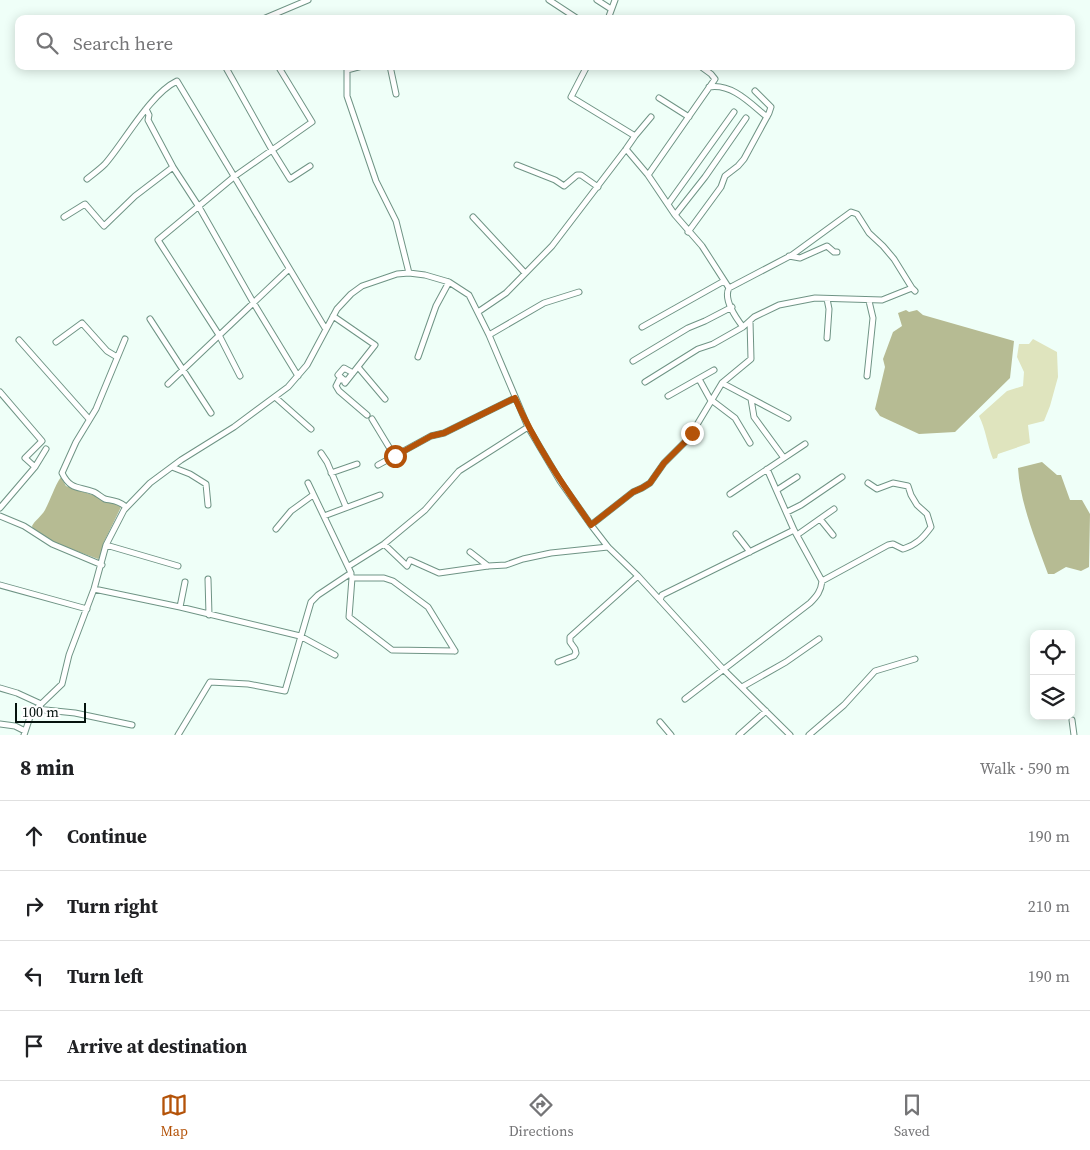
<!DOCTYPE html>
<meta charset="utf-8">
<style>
body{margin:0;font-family:"Source Serif 4",serif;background:#f2f2f2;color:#202124}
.controls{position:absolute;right:15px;bottom:15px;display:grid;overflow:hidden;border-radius:10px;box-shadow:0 2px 12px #0003}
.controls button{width:45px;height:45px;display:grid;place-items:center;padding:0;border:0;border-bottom:1px solid #e0e0e0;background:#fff;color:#202124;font:25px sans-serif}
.scale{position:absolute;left:15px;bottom:12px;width:71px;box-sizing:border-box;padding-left:5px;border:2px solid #05130e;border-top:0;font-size:14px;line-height:18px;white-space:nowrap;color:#05130e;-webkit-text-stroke:4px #fff;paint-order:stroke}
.stop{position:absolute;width:15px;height:15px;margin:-11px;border:4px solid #b45309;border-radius:50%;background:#fff}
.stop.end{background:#b45309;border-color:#fff;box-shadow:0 1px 5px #0008}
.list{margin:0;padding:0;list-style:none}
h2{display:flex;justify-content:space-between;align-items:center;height:65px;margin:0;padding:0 20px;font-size:21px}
h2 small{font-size:16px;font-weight:400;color:#757577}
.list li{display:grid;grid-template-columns:32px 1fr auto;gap:15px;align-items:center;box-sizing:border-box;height:70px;padding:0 20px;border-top:1px solid #e0e0e0}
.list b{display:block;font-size:19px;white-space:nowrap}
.list em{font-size:16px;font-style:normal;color:#757577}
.icon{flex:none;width:28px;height:28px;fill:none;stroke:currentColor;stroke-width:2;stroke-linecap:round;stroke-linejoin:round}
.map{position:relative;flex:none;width:1090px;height:735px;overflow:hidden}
.search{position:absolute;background:#fff;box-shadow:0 2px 12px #0003;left:15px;right:15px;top:15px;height:55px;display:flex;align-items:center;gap:12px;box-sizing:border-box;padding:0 18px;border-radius:10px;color:#757577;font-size:19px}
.sheet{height:345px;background:#fff}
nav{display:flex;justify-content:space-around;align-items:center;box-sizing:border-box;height:70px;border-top:1px solid #e0e0e0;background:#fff;font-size:14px;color:#757577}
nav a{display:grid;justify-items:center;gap:2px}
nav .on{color:#b45309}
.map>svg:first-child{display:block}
.green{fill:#dfe4be}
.forest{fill:#b6bb93}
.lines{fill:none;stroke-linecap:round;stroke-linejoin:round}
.minor-casing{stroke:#6f9485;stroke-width:7}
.minor{stroke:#fff;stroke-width:5}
.route{stroke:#b45309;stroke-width:6}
</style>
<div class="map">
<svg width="1090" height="735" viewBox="0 0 1090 735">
<rect width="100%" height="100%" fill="#effff8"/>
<!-- green -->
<path class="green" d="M1033 339 1057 352 1058 377 1050 406 1044 421 1028 425 1030 443 998 454 997 458 993 459C987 444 986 430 979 416L1007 391 1023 386 1024 372 1017 357 1019 344H1029Z"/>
<!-- forest -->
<path class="forest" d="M906 310 909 312 917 310 923 315 1014 341 1010 378 955 432 919 434 880 416 875 409 885 367 883 359 893 332 902 326 898 313Z
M1042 462 1057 475H1061L1070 500H1082L1090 514 1089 567 1081 571 1066 567 1054 574H1048C1036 541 1020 503 1018 468Z
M61 477 66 486 119 504 121 507 104 542 100 558 98 559 55 543 33 529 32 526C35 520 41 517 45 510 51 499 54 487 61 477Z"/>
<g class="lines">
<defs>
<path id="minor" d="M549 0 578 19
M597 0 611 9
M263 19 308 0
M608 19 615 0
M225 66 272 150 290 179 310 166
M347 66V96L376 181 396 221 409 273
M390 66 396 94
M587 66 571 97 635 136
M347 70 362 66
M709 87C732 83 751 104 767 117
M659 98 689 117
M146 109 149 115 148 120 173 167 199 207 253 302 298 376
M626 149 648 175 675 215 702 246 729 288
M517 165 555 180 564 186 577 175H581L598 187
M648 175 715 79 711 74 700 66
M87 179C93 174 99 170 105 164 125 141 150 94 177 81L325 328
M668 204 734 112
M675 215 705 177 746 118
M64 217 85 204 104 226 135 196 173 167
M473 217 525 273
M688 232 721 187 725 176 738 166 744 159 769 113 771 107 755 91
M789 256 800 258 827 246 834 252H837
M827 299 829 309 827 338
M478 312 506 293 552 246 626 149 635 136 651 117
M333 316 375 345 345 383
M150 319 211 413
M642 327 724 281
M743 327C736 318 723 299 729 288L792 255 851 212 857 214 869 233 883 246 894 259 912 288 915 291
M489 335 544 303 579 292
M125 339 96 409 76 442 62 473C71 491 79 486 94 492 98 494 101 497 105 499 114 501 119 501 126 507
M19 340 89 419
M56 342 82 323 107 351 117 357
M418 357 436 306 449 282
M633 361 688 328 705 321 732 307
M358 367 385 399
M353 373 344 368 338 375 344 380H347H339L336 386 339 391 367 415
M240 376 219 335 158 240 235 176 312 122 278 66
M867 376 873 318 869 301
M699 379 710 399 735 418 750 443
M645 382 698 349 713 344 743 327 754 317 779 305 815 298 882 300 912 288
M722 383 788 418
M168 384 289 269
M0 392 42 441 25 458 35 467
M668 396 714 370
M275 397 311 429
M751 399 754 417 784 458
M372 419 395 457
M321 453 327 462 346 507
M378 465 431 436 444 433 515 398
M172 467 190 474 206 484 208 505
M331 473 357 464
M777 490 797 477
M730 494 805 444
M0 508 35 467 46 449
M787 512 801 505 842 477
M0 516 24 526 52 544 102 565
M324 516 380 495
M820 519 833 535
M591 525 633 492 642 488 650 483 664 463 689 438 722 383 751 359 750 321
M276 529 291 511 313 495
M736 534 750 552
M797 535 834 509
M384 544 407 566 410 560 439 573 488 566 506 565 523 559 551 553 608 547
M106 545 178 566
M470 552 488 566
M349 566 384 544 425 510 459 471 528 427
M351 575 352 578H384L393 581 428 607 455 651
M352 578 349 617 392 650 455 651
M208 579 209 615
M822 581 888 545 893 544 903 549C916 545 923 538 931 527L927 514 917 505 911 495 908 486 893 483 877 489 868 483
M0 585 87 609
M94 589 180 607 300 636 335 655
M660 600 662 595 794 530
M180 607 185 582
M558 662 574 656 576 653 575 649 570 642V637L638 576
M742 687 786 662 819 639
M0 688 17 693 41 704
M685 699 810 603C817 596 821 591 822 581L794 530 767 469
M36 709 75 713 132 725
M1072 720 1074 735
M660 722 671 735
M0 724 15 726 25 731
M24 735 30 717 36 709 62 684 69 655 94 589 106 545 124 510 150 483 181 460 234 427 288 387 307 365 337 309 351 294 362 286 397 274 409 273 425 275 449 282 469 295 489 335 528 427 560 481 591 525 608 547 638 576 723 669 790 735
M178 735 210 682 248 684 285 691 311 602 318 595 351 573 308 483
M739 735 766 711
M809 735 844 705 875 671 915 659"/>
</defs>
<!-- minor casing -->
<use href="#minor" class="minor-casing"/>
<!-- minor -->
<use href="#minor" class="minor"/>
</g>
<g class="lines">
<!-- route -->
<path class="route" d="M395 456 431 436 444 433 515 398C535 444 563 485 591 525L633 492 642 488 650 483 664 463 685 442 692 433"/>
</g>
</svg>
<div class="controls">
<button><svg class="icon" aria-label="locate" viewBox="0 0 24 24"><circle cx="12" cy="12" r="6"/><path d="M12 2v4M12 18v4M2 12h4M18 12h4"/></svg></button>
<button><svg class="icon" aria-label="layers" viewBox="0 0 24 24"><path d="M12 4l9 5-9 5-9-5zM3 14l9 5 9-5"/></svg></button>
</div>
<div class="scale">100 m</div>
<div class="stop" style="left:395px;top:456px"></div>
<div class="stop end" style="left:692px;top:433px"></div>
<div class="search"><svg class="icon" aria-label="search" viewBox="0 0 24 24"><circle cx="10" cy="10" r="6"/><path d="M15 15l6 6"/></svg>Search here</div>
</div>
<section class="sheet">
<h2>8 min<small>Walk · 590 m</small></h2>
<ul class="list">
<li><svg class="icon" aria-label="ahead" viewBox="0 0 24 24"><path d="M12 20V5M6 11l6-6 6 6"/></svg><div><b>Continue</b></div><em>190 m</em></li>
<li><svg class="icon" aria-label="right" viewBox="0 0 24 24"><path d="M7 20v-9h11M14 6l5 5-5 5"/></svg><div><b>Turn right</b></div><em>210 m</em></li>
<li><svg class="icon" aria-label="left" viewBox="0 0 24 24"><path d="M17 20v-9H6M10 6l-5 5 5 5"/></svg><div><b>Turn left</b></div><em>190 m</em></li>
<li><svg class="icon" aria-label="arrive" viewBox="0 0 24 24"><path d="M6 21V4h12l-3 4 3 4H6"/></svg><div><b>Arrive at destination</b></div></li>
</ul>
</section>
<nav>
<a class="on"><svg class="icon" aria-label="map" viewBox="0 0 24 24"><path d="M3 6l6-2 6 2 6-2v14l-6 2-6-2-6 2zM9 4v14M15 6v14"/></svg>Map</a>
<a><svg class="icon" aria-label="directions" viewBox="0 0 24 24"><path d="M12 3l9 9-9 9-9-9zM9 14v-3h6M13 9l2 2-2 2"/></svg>Directions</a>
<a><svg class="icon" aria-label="saved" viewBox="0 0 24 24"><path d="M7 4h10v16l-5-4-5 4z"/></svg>Saved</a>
</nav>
